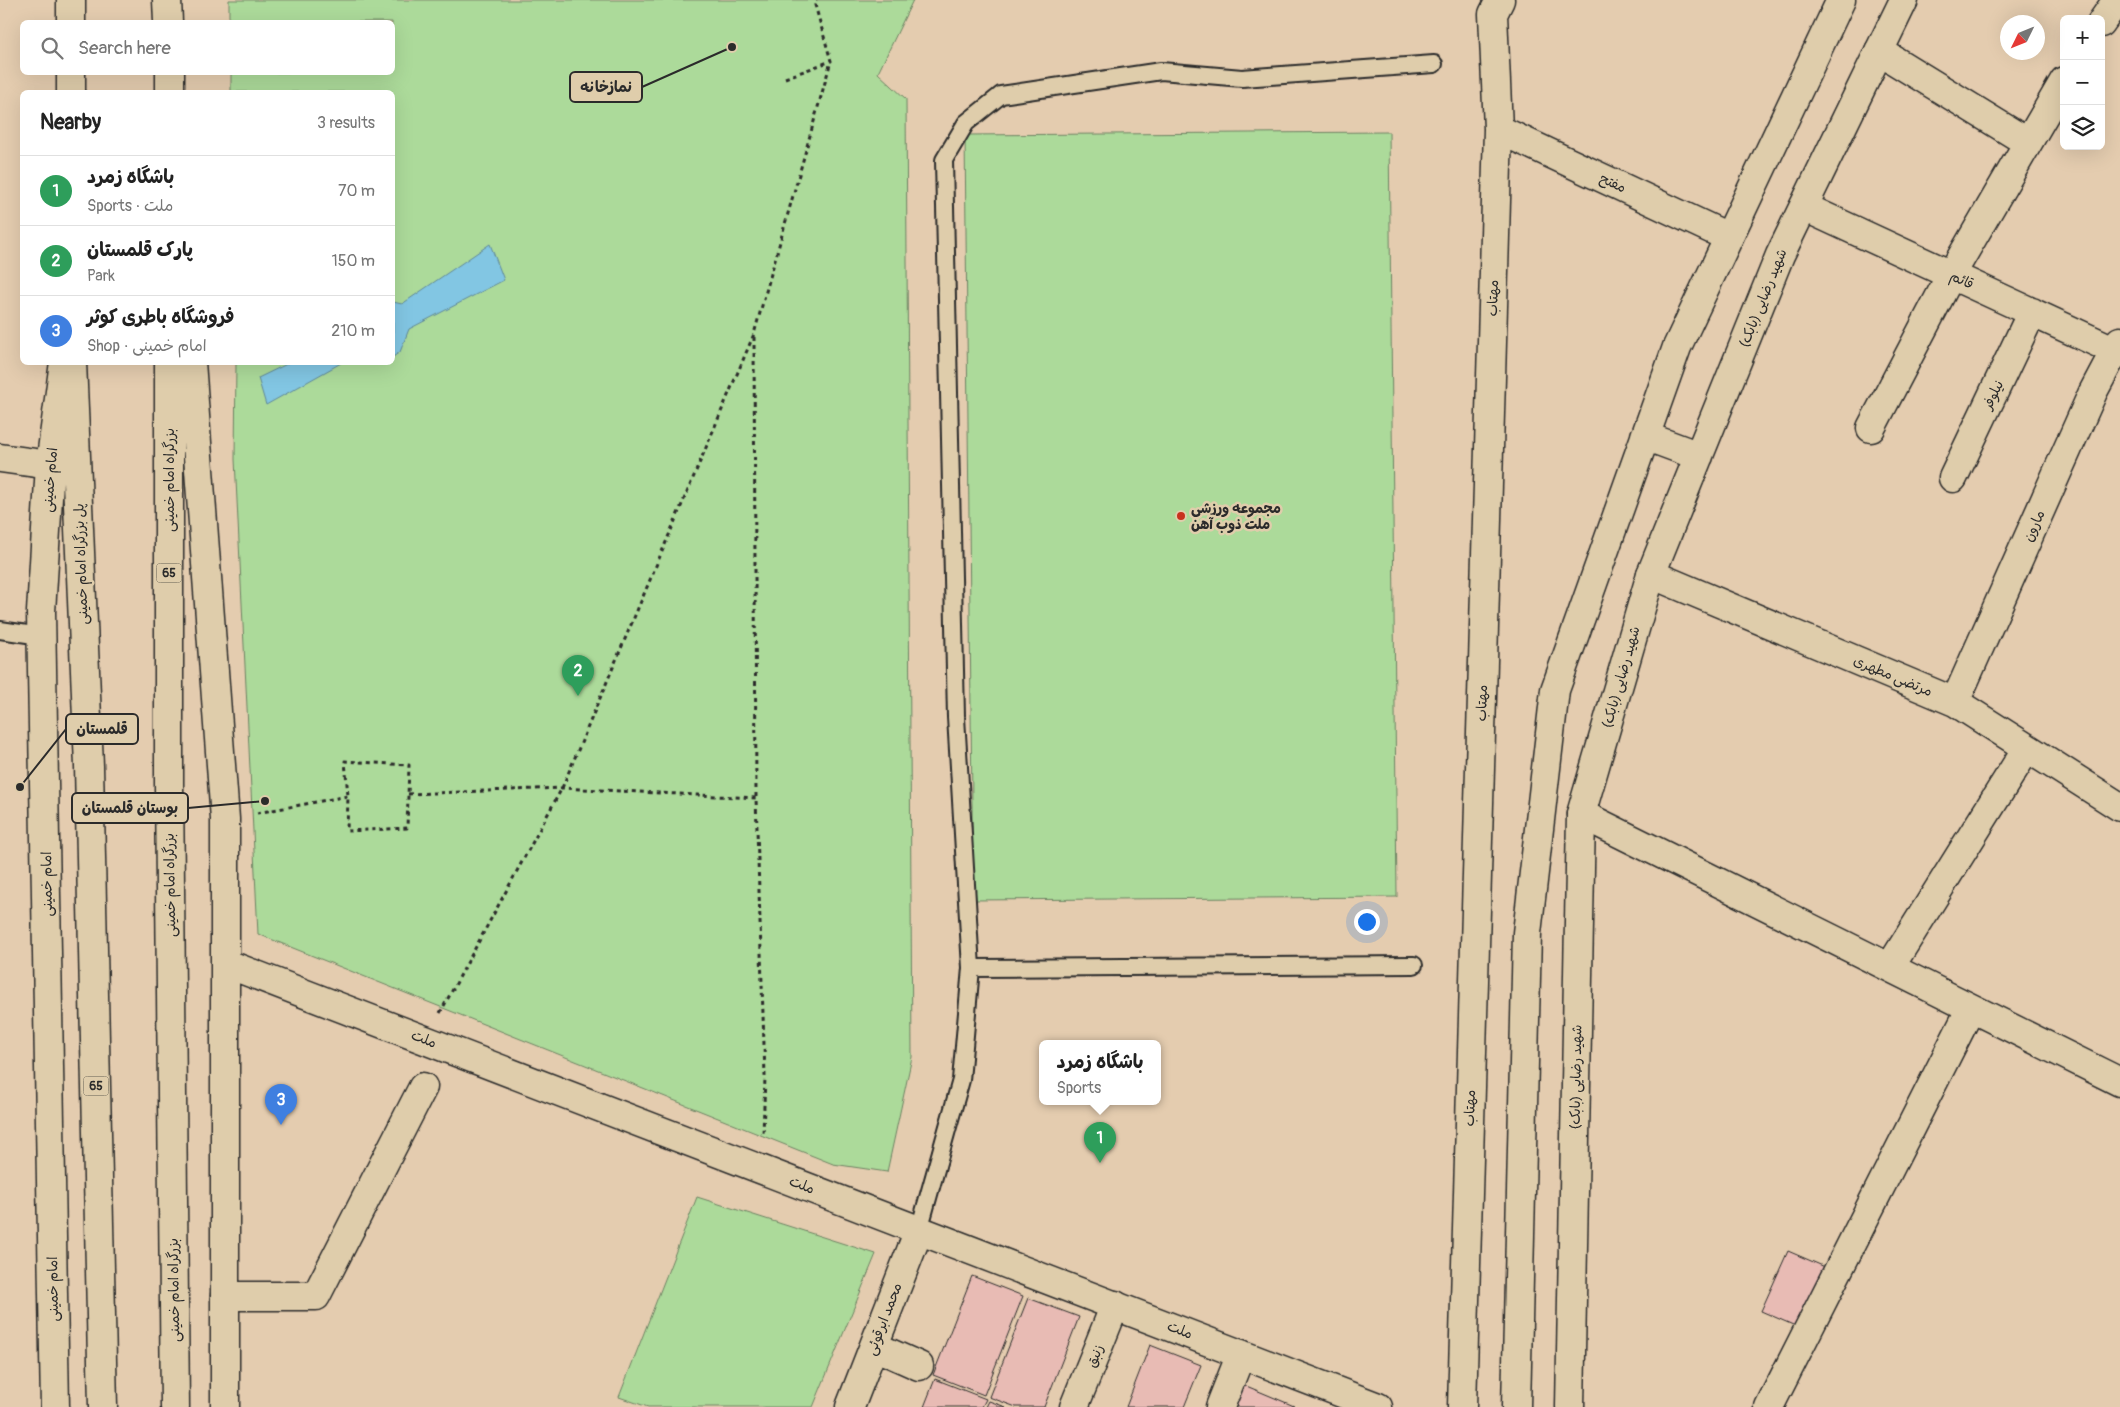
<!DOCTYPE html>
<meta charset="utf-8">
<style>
body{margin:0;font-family:Pangolin,"Playpen Sans Arabic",sans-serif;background:#f2f2f2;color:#222}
.controls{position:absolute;right:15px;top:15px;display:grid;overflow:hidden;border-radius:8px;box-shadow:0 5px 20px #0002}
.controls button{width:45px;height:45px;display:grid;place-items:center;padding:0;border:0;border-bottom:1px solid #e0e0e0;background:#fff;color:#222;font:25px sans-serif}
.compass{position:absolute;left:2000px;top:15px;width:45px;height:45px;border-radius:50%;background:#fff;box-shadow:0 5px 20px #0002;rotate:227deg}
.you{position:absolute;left:1366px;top:921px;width:18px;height:18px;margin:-12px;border:4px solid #fff;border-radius:50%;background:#1a73e8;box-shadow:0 0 0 8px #1a73e833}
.badge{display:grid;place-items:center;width:32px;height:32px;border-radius:50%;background:#d93025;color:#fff;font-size:16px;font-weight:700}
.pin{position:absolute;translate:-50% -41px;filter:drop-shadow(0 1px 2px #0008)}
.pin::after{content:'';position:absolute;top:26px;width:18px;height:15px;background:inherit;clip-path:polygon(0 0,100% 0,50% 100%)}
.popup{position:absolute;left:1039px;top:1040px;width:122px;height:65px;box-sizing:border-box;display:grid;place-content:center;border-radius:8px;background:#fff;filter:drop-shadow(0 1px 4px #0005);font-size:16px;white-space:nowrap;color:#767676}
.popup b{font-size:19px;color:#222}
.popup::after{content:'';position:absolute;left:50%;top:100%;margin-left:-10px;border:10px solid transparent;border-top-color:#fff}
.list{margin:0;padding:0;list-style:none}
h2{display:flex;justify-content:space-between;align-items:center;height:65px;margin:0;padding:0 20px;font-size:21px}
h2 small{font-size:16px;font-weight:400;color:#767676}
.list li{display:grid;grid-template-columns:32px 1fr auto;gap:15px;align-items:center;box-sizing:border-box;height:70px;padding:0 20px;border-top:1px solid #e0e0e0}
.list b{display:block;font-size:19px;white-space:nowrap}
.list p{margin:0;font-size:16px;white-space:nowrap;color:#767676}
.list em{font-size:16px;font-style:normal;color:#767676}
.icon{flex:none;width:28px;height:28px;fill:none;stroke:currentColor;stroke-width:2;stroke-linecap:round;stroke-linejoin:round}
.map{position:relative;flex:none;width:2120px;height:1407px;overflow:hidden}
.search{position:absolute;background:#fff;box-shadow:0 5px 20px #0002;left:20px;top:20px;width:375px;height:55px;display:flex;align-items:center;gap:12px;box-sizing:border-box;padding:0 18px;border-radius:8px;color:#767676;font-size:19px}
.panel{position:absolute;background:#fff;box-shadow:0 5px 20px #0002;left:20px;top:90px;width:375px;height:275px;border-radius:8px}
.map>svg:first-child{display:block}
.green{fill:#acda9a;stroke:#6c8262}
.water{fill:#82c6e3;stroke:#5f8899}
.building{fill:#e8bbb4;stroke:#2b2b2b}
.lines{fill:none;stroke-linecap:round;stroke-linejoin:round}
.service-casing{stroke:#2b2b2b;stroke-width:20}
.minor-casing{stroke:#2b2b2b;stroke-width:31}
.tertiary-casing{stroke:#2b2b2b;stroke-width:31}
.secondary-casing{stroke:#2b2b2b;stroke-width:31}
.trunk-casing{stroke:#2b2b2b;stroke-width:31}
.path{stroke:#2b2b2b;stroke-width:3;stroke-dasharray:4 4;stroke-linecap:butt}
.service{stroke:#dfcdab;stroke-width:16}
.minor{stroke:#dfcdab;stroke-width:28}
.tertiary{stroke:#dfcdab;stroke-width:28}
.secondary{stroke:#dfcdab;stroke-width:28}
.trunk{stroke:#dfcdab;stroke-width:28}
.poi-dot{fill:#c8321e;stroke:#dfcdab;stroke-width:2}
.labels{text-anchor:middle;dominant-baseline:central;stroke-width:5;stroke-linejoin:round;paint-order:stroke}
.shield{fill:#dfcdab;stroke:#615c51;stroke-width:1}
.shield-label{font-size:12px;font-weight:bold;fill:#2b2b2b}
.street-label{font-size:14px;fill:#2b2b2b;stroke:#dfcdab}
.poi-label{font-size:14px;font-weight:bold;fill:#2b2b2b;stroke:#dfcdab;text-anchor:start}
.leader{fill:none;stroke:#2b2b2b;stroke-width:2}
.callout-dot{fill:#2b2b2b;stroke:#dfcdab;stroke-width:2}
.callout{fill:#dfcdab;stroke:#2b2b2b;stroke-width:2}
.callout-label{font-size:15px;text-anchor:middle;font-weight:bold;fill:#2b2b2b}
</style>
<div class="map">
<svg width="2120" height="1407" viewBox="0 0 2120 1407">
<rect width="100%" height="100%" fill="#e4ccaf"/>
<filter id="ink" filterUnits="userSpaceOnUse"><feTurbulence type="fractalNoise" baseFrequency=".02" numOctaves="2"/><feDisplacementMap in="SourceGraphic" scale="10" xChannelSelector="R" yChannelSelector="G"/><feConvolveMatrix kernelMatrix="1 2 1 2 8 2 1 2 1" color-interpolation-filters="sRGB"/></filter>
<g filter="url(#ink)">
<!-- green -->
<path class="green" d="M229 0H913L878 73 906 99 912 1057 887 1172 833 1164 258 934 235 459 236 363 392 362V92H231V73L392 72V22H229Z
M1389 132 1397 897 973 900 965 135Z
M697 1197 876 1254 813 1407H648L619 1397Z"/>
<!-- water -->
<path class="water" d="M490 244 504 280 409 329 400 352 393 357V302L402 304Z
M291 362H341V363L266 405 258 378Z"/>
<!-- building -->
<path class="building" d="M1788 1251 1825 1267 1800 1328 1761 1311Z
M972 1276 1023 1296 984 1395 933 1375Z
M1028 1298 1079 1317 1044 1407H1016L989 1397Z
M1150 1345 1201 1365 1184 1407H1126Z
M935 1379 986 1399 982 1407H924Z
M1244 1385 1294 1406V1407H1235Z
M989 1401 1006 1407H986Z"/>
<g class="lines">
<defs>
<path id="service" d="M0 630 41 636
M971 968 1414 965
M919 1230 961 1080 971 968 956 717 944 160 966 123 1001 95 1161 71 1242 78 1434 64"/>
<path id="minor" d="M2101 23 2117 0
M1879 51 2027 142
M1498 129 1728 237
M1804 207 2120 353
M1871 428 1951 275 2064 81
M1953 478 2032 312
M1651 574 1955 702 2120 807
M1955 702 2093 392 2120 341
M1581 814 2120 1082
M1890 967 2027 748
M225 1296H316L423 1087
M874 1346 919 1366
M850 1407 919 1230
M1074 1407 1115 1305
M1220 1407 1241 1354
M1462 1407 1498 129 1493 14 1500 0
M1769 1407 1971 1008"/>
<path id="tertiary" d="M0 458 50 465"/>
<path id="secondary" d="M191 362 225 819V1407
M1645 436 1699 456
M225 963 1378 1407
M55 1407 41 612 50 465 64 362
M1516 1407 1527 933 1555 690 1677 347 1841 0
M1570 1407 1581 814 1651 574 1780 255 1904 0"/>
<path id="trunk" d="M167 0 168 22
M71 22V0
M71 92V72
M170 92V72
M72 362 89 766 103 1407
M169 362V783L175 1407"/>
</defs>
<!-- service casing -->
<use href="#service" class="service-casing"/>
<!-- minor casing -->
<use href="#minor" class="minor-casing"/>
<!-- tertiary casing -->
<use href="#tertiary" class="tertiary-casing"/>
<!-- secondary casing -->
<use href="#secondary" class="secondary-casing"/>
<!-- trunk casing -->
<use href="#trunk" class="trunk-casing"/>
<!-- path -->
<path class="path" d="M785 78 831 61 815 5 816 0
M754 337 756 798 765 1076 763 1135
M408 794 562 788 756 798
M257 813 348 796 347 831 407 828 409 765 345 761 348 796
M440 1013 562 788 754 334 831 61"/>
<!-- service -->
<use href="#service" class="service"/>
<!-- minor -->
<use href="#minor" class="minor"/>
<!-- tertiary -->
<use href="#tertiary" class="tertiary"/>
<!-- secondary -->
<use href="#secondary" class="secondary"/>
<!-- trunk -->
<use href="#trunk" class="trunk"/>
</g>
</g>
<!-- markers -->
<circle class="poi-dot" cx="1181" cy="516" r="5"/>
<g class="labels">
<!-- shield labels -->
<g class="shield">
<rect x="156.5" y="563.5" width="25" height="19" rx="4"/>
<rect x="83.5" y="1076.5" width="25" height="19" rx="4"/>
</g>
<g class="shield-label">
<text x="169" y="573">65</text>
<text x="96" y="1086">65</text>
</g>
<!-- street labels -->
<g class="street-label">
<text transform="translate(1613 183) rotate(25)">مفتح</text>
<text transform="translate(1962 280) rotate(25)">قائم</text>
<text transform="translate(1493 298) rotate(-88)">مهتاب</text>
<text transform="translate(1763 298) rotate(-68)">شهید رضایی (بابک)</text>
<text transform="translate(1993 395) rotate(-64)">نیلوفر</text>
<text transform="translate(50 480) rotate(-85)">امام خمینی</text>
<text transform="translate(169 480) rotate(-90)">بزرگراه امام خمینی</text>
<text transform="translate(2034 526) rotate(-66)">مارون</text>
<text transform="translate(81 564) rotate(-92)">پل بزرگراه امام خمینی</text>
<text transform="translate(1893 676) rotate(23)">مرتضی مطهری</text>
<text transform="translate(1621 677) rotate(-74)">شهید رضایی (بابک)</text>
<text transform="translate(1482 703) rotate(-88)">مهتاب</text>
<text transform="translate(47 884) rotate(-91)">امام خمینی</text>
<text transform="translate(170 885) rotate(-91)">بزرگراه امام خمینی</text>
<text transform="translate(424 1039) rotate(21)">ملت</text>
<text transform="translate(1576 1077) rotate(-89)">شهید رضایی (بابک)</text>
<text transform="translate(1470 1108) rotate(-88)">مهتاب</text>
<text transform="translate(802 1185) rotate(21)">ملت</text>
<text transform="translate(53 1289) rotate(-91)">امام خمینی</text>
<text transform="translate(174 1290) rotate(-91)">بزرگراه امام خمینی</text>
<text transform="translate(884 1319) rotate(-69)">محمد ابرقوئی</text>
<text transform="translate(1180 1330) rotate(21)">ملت</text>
<text transform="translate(1095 1356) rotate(-68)">زنبق</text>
</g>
<!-- poi labels -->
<g class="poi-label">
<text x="1191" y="508">مجموعه ورزشی<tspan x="1191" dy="16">ملت ذوب آهن</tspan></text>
</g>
</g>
<!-- callouts -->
<path class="leader" d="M732 47L642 87M20 787L66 729M265 801L188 808"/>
<g class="callout-dot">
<circle cx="732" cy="47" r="5"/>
<circle cx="20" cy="787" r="5"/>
<circle cx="265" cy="801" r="5"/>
</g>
<g class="callout">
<rect x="570" y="72" width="72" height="30" rx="5"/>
<rect x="66" y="714" width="72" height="30" rx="5"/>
<rect x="72" y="793" width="116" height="30" rx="5"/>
</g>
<g class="callout-label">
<text x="606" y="92">نمازخانه</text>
<text x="102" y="734">قلمستان</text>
<text x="130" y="813">بوستان قلمستان</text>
</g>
</svg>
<div class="controls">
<button>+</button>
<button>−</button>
<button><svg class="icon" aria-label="layers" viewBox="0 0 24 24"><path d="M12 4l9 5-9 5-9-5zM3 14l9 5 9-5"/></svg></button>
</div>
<svg class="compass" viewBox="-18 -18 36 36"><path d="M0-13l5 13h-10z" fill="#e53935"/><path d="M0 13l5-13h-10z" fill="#767676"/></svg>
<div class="you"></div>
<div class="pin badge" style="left:1100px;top:1163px;background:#2e9e5b">1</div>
<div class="popup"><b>باشگاه زمرد</b>Sports</div>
<div class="pin badge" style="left:578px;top:696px;background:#2e9e5b">2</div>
<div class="pin badge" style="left:281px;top:1125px;background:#3f7fe0">3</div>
<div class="search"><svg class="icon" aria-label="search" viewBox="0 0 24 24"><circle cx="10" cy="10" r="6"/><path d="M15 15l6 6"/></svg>Search here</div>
<section class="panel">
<h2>Nearby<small>3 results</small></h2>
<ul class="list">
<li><span class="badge" style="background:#2e9e5b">1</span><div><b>باشگاه زمرد</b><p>Sports · ملت</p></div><em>70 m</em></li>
<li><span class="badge" style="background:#2e9e5b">2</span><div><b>پارک قلمستان</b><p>Park</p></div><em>150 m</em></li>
<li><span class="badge" style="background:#3f7fe0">3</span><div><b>فروشگاه باطری کوثر</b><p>Shop · امام خمینی</p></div><em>210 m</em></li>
</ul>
</section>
</div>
